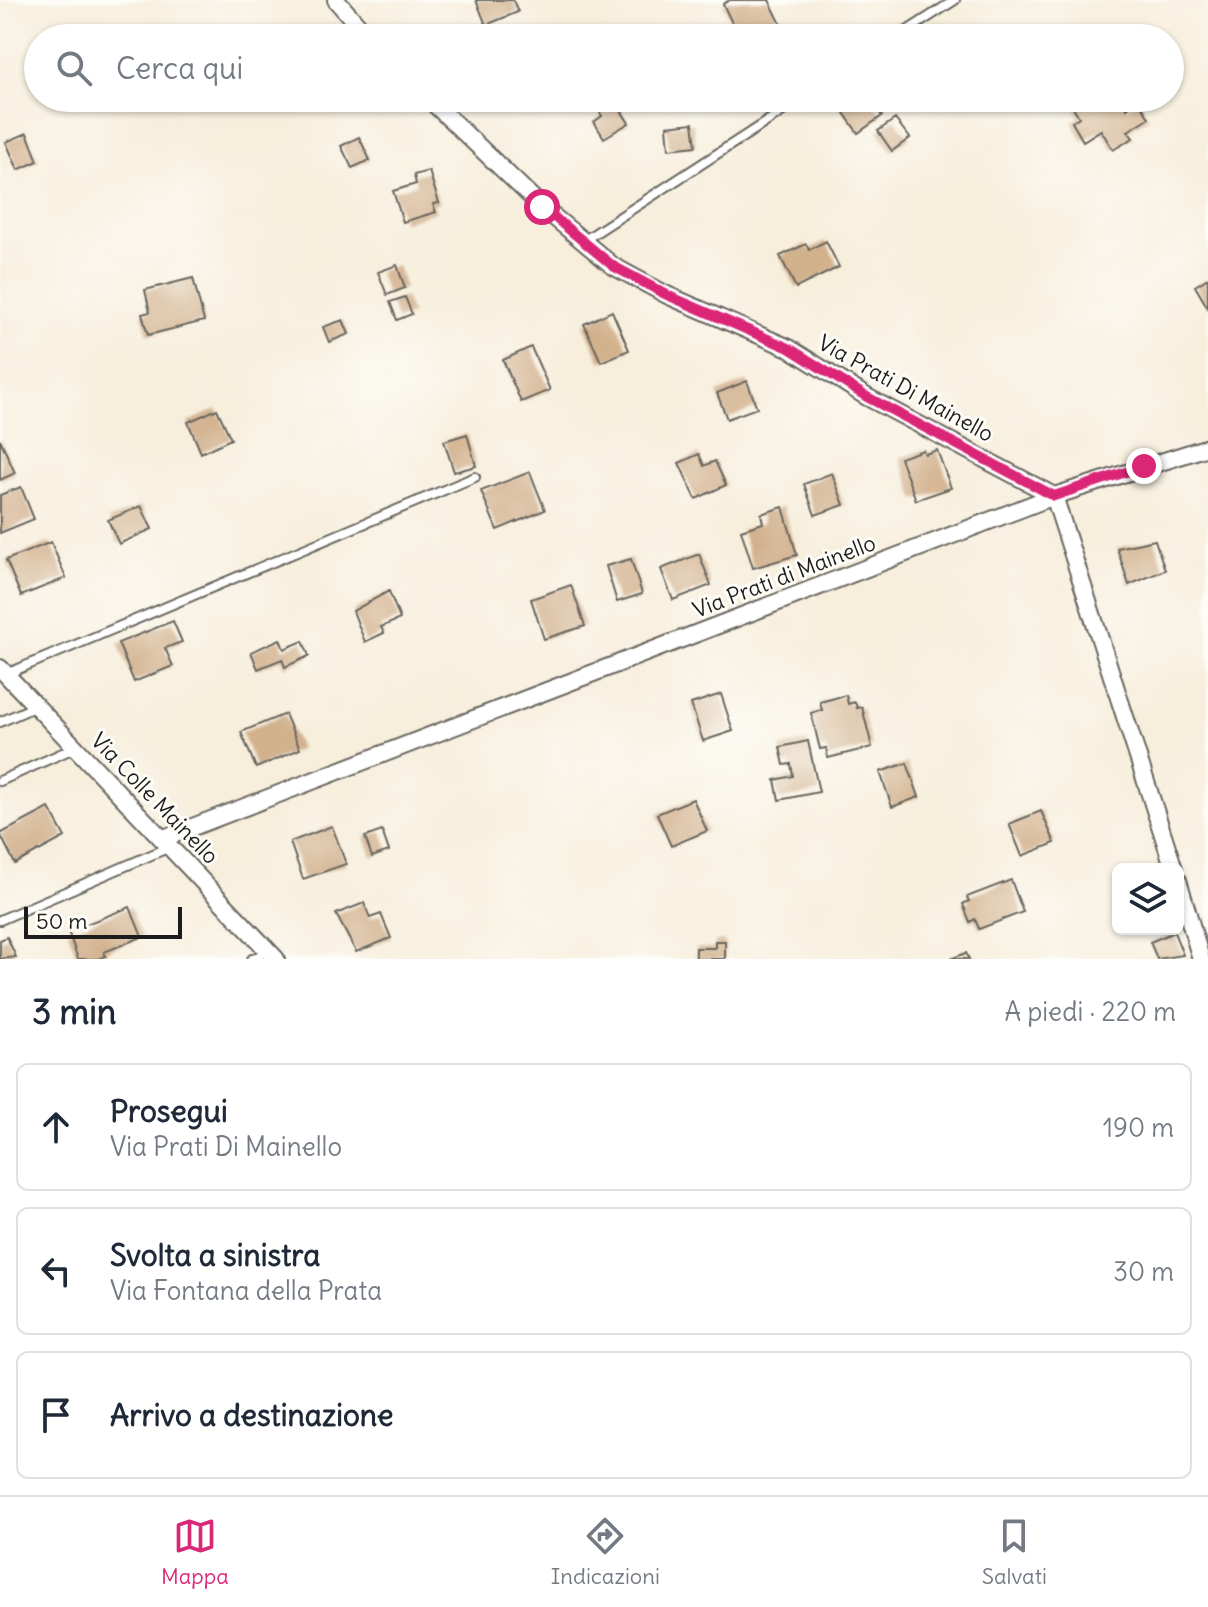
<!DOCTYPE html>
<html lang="it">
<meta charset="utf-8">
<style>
body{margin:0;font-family:Delius,sans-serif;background:#f2f2f3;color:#1f2937}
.controls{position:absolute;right:24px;bottom:24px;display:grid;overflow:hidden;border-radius:12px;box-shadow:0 2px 6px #0004}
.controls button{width:72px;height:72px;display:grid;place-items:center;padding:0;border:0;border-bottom:2px solid #e0e1e3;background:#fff;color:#1f2937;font:40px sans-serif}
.scale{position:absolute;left:24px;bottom:20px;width:158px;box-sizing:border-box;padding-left:8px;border:4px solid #1c1c1c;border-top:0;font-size:22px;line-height:28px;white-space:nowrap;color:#1c1c1c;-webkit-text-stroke:6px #fdfcf7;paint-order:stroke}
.stop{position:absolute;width:24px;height:24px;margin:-18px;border:6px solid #db2777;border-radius:50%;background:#fff}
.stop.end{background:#db2777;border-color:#fff;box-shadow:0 2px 8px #0008}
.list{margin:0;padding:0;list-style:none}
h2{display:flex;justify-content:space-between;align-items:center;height:104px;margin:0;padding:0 32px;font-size:34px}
h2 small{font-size:26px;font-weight:400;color:#747a83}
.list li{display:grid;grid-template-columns:52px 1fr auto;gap:24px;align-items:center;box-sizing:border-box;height:128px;margin:0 16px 16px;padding:0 16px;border:2px solid #e0e1e3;border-radius:12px}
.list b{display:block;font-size:30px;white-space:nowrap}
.list p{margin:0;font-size:26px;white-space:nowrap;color:#747a83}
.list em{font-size:26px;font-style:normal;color:#747a83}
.icon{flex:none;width:44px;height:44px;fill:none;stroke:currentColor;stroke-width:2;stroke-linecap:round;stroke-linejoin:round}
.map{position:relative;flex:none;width:1208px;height:959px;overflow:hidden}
.search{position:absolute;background:#fff;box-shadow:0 2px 6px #0004;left:24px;right:24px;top:24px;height:88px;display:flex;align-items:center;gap:20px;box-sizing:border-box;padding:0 28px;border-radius:44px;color:#747a83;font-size:30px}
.sheet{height:536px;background:#fff}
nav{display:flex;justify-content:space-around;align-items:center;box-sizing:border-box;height:112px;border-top:2px solid #e0e1e3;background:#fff;font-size:22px;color:#747a83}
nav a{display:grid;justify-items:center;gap:4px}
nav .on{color:#db2777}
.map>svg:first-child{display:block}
.building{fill:#d2b18d}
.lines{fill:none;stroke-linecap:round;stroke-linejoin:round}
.lane-casing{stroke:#69665f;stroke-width:12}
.street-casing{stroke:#69665f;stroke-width:20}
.lane{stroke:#fff;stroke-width:8}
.street{stroke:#fff;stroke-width:16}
.route{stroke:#db2777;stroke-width:10}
.labels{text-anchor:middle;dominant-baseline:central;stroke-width:6;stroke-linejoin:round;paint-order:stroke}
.street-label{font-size:22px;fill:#1c1c1c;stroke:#fdfcf7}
</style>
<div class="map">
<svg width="1208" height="959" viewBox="0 0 1208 959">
<rect width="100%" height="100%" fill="#fdfcf7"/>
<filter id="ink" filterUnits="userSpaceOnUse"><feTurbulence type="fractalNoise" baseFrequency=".0125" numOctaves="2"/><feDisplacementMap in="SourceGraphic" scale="16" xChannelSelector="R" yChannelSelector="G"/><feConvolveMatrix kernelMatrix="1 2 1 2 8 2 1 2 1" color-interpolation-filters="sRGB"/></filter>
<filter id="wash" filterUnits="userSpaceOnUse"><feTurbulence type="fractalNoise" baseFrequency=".006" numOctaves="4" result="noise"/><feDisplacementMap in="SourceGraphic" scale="32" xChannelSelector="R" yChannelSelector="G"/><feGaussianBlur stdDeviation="1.8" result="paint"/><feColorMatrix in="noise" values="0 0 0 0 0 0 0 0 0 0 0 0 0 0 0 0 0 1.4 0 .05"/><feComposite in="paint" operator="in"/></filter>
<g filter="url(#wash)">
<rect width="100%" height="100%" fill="#f7eedc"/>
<g id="blocks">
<!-- building -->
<path class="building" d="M476 0H513L518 12 486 25Z
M730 0H769L788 38H739L723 4Z
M591 98H630L618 106 629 123 604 138 594 122 602 116Z
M852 98H869L882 116 858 133 840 107Z
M1087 98H1121L1127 108 1138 100 1149 118 1128 131 1133 138 1113 150 1101 130 1083 141 1072 122 1079 117 1073 107Z
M895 119 910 138 892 151 878 131Z
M693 123 696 146 669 149 667 126Z
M27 133 38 161 18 170 6 142Z
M359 137 370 160 352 168 341 146Z
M429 171 439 203 433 204 436 212 403 222 393 191 416 184 414 175Z
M826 241 839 267 796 288 780 256 806 244 809 250Z
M397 265 405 288 387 295 378 272Z
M193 278 204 321 148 335 142 314 150 312 145 290Z
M1208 278V308L1195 286Z
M405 297 412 314 397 320 390 302Z
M612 311 629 350 601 362 584 324Z
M343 320 349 334 329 342 323 327Z
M531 347 550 390 521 402 503 360Z
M747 381 757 408 727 419 717 393Z
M217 409 231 439 201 453 188 422Z
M467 434 476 466 454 472 444 441Z
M0 439 15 473 0 480Z
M923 450 925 454 937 450 951 488 916 500 900 458Z
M699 454 704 466 715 461 726 485 696 499 679 463Z
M530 472 545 510 497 530 481 491Z
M832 473 844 505 815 515 804 484Z
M21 487 34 519 0 533V495Z
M141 506 152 529 119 544 108 520Z
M783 507 797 555 753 568 741 530 763 523 761 514Z
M1155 540 1165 570 1129 585 1117 548Z
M51 542 66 578 21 596 6 560Z
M699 554 711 585 673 600 661 569Z
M631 559 642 594 617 602 606 566Z
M571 585 585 626 544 639 531 599Z
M389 591 400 619 381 627 384 633 365 642 353 611Z
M173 621 182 642 165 648 173 666 134 682 118 643Z
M280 639 284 649 303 641 309 656 285 667 282 659 258 669 251 652Z
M721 694 733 731 703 741 691 704Z
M846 695 848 704 855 702 857 708 862 707 872 747 828 758 826 748 820 749 811 713 822 710 820 702Z
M285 714 300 749 256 768 241 732Z
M808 741 819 792 779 800 775 780 793 776 791 764 784 765 780 747Z
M907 763 919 797 892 807 880 772Z
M693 799 707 831 671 846 657 814Z
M49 808 65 837 15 864 0 834Z
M1041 811 1055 843 1022 856 1009 824Z
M332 826 346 864 303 879 290 842Z
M382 831 389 851 372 857 365 837Z
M1011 880 1023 912 979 929 975 919 970 922 963 904 969 901 967 897Z
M364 903 370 918 381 914 391 938 356 952 336 914Z
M130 907 142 937 104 952 106 956 98 959H78L68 931Z
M1174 932 1183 955 1157 959 1150 942Z
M7 937 16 957 0 959V940Z
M715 941H725V959H696V948H715Z
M966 953 969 959H950Z"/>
</g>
</g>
<g filter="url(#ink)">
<use href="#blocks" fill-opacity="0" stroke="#69665f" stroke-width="2"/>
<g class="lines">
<defs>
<path id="lane" d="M896 38 955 0
M583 241 803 98
M4 675 475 477
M0 722 36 706
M0 781 76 747
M0 920 172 846
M252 959 269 951"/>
<path id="street" d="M336 0 369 38
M428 98 542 207 613 266 667 295 789 348 867 397 1054 496 1208 447
M0 668 276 959
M164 838 1054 496 1174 869
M1178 880 1201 959"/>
</defs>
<!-- lane casing -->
<use href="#lane" class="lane-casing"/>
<!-- street casing -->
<use href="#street" class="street-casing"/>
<!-- lane -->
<use href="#lane" class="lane"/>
<!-- street -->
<use href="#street" class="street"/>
</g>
</g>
<g class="lines" filter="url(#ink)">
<!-- route -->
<path class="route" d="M542 207 613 266 667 295 789 348 867 397 1054 496 1144 466"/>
</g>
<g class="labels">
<!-- street labels -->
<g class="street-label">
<text transform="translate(906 388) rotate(29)">Via Prati Di Mainello</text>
<text transform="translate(784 576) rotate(-21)">Via Prati di Mainello</text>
<text transform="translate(155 798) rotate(46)">Via Colle Mainello</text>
</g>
</g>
</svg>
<div class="controls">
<button><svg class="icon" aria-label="layers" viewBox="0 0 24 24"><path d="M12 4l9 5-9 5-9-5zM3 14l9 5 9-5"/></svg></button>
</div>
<div class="scale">50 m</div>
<div class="stop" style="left:542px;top:207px"></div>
<div class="stop end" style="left:1144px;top:466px"></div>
<div class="search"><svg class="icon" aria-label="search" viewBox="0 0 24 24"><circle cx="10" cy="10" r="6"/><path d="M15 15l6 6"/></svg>Cerca qui</div>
</div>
<section class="sheet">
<h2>3 min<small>A piedi · 220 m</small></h2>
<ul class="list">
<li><svg class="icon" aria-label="ahead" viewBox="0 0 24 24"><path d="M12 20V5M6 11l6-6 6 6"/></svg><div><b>Prosegui</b><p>Via Prati Di Mainello</p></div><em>190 m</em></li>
<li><svg class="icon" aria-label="left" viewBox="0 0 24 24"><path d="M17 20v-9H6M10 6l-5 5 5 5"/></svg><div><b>Svolta a sinistra</b><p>Via Fontana della Prata</p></div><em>30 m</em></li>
<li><svg class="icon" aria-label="arrive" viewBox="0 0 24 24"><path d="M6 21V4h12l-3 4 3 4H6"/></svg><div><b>Arrivo a destinazione</b></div></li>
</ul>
</section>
<nav>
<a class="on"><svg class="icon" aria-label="map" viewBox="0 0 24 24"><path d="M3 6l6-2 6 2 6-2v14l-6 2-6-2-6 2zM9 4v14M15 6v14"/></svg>Mappa</a>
<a><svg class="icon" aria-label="directions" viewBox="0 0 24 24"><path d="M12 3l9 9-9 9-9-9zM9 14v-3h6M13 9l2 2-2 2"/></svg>Indicazioni</a>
<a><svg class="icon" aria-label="saved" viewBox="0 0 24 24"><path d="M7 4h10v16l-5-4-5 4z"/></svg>Salvati</a>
</nav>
